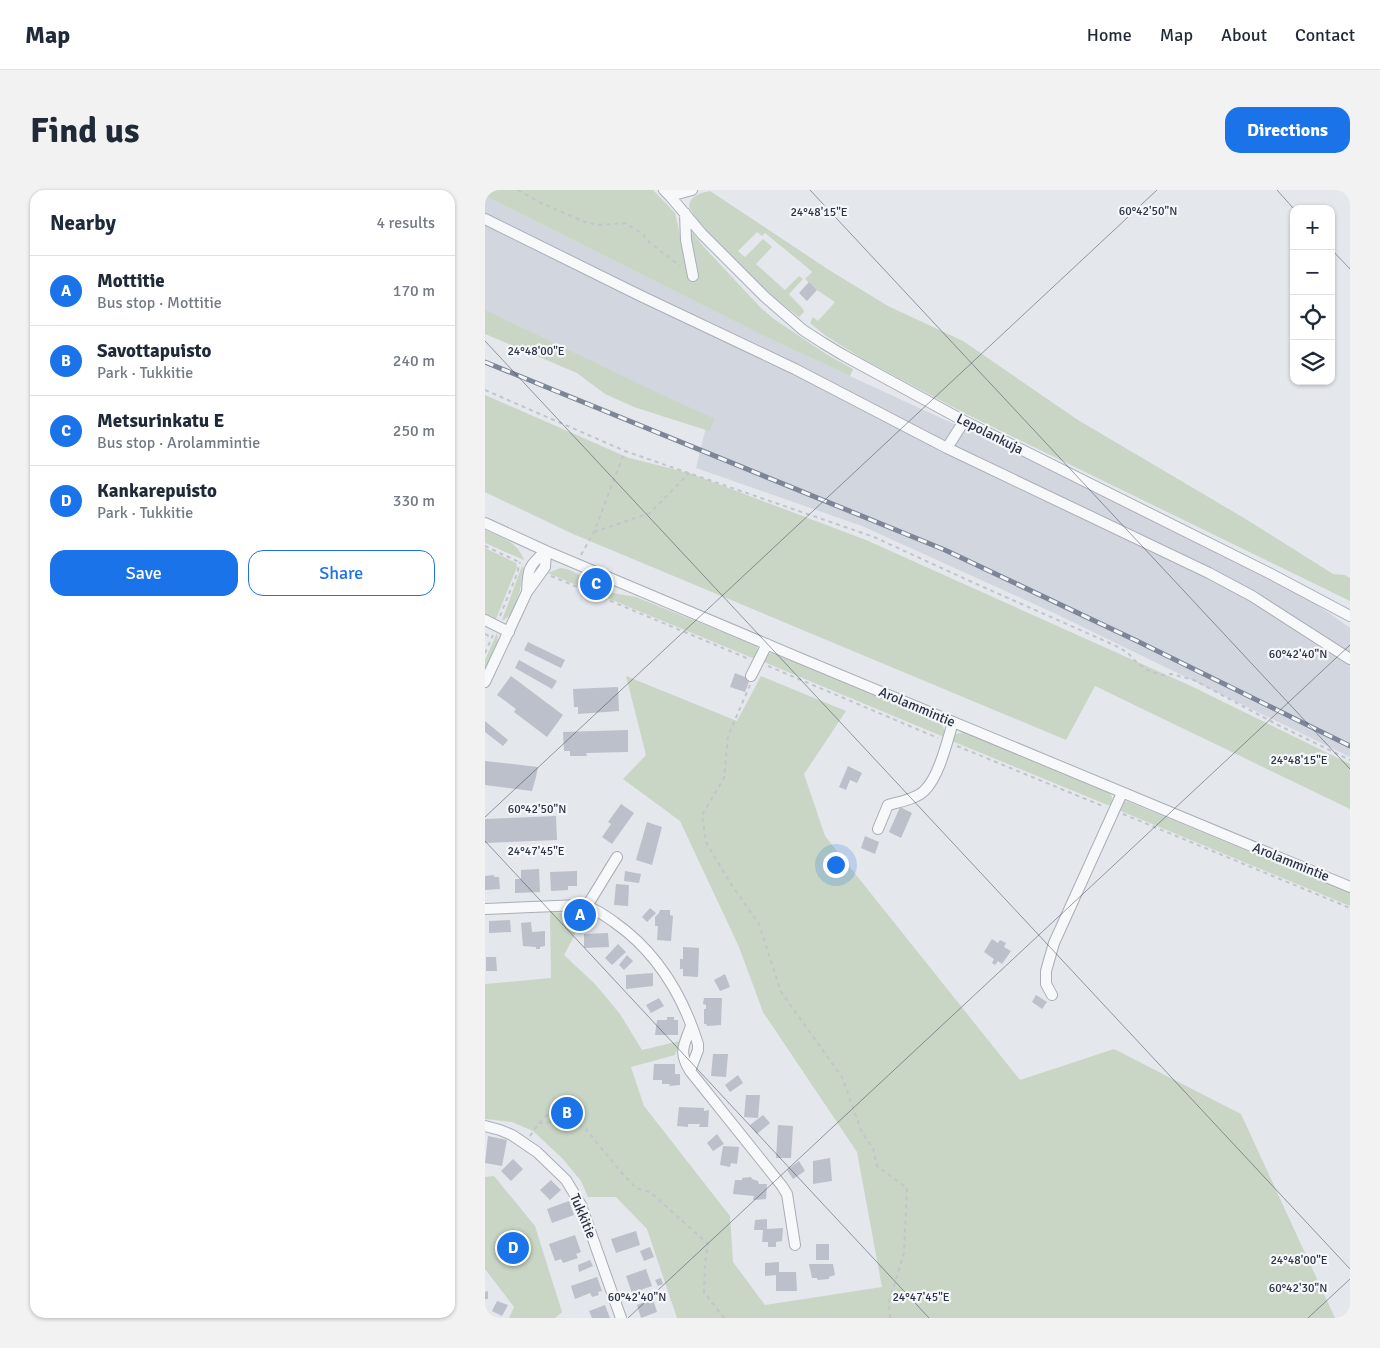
<!DOCTYPE html>
<meta charset="utf-8">
<style>
body{margin:0;font-family:Signika,sans-serif;background:#f2f2f3;color:#1f2937}
.controls{position:absolute;right:15px;top:15px;display:grid;overflow:hidden;border-radius:10px;box-shadow:0 1px 4px #0004}
.controls button{width:45px;height:45px;display:grid;place-items:center;padding:0;border:0;border-bottom:1px solid #e0e1e3;background:#fff;color:#1f2937;font:25px sans-serif}
.you{position:absolute;left:350px;top:674px;width:18px;height:18px;margin:-12px;border:4px solid #fff;border-radius:50%;background:#1a73e8;box-shadow:0 0 0 8px #1a73e833}
.badge{display:grid;place-items:center;width:32px;height:32px;border-radius:50%;background:#1a73e8;color:#fff;font-size:16px;font-weight:700}
.pin{position:absolute;translate:-50% -50%;border:2px solid #fff;box-shadow:0 1px 5px #0006}
.list{margin:0;padding:0;list-style:none}
h2{display:flex;justify-content:space-between;align-items:center;height:65px;margin:0;padding:0 20px;font-size:21px}
h2 small{font-size:16px;font-weight:400;color:#747a83}
.list li{display:grid;grid-template-columns:32px 1fr auto;gap:15px;align-items:center;box-sizing:border-box;height:70px;padding:0 20px;border-top:1px solid #e0e1e3}
.list b{display:block;font-size:19px;white-space:nowrap}
.list p{margin:0;font-size:16px;white-space:nowrap;color:#747a83}
.list em{font-size:16px;font-style:normal;color:#747a83}
.actions{display:flex;gap:10px;padding:15px 20px}
.actions a{flex:1;padding:11px 0;border:1px solid #1a73e8;border-radius:15px;text-align:center;font-size:18px;color:#1a73e8}
.actions .main{background:#1a73e8;color:#fff}
.icon{flex:none;width:28px;height:28px;fill:none;stroke:currentColor;stroke-width:2;stroke-linecap:round;stroke-linejoin:round}
.map{position:relative;flex:none;width:865px;height:1128px;overflow:hidden;border-radius:15px}
header{display:flex;align-items:center;gap:30px;box-sizing:border-box;height:70px;padding:0 25px;background:#fff;border-bottom:1px solid #e0e1e3}
header strong{font-size:24px}
nav{display:flex;gap:28px;margin-inline-start:auto;font-size:18px}
.intro{display:flex;align-items:center;justify-content:space-between;box-sizing:border-box;height:120px;padding:0 30px}
h1{margin:0;font-size:35px}
.button{padding:12px 22px;border-radius:15px;background:#1a73e8;color:#fff;font-size:18px;font-weight:700}
main{display:flex;gap:30px;padding:0 30px}
aside{flex:1;background:#fff;border-radius:15px;box-shadow:0 1px 4px #0004}
.map>svg:first-child{display:block}
.built{fill:#d2d6de}
.green{fill:#c9d6c5}
.building{fill:#bbc0ca}
.lines{fill:none;stroke-linecap:round;stroke-linejoin:round}
.minor-casing{stroke:#a9aeb7;stroke-width:12}
.path{stroke:#c2c5cb;stroke-width:2;stroke-dasharray:4 4;stroke-linecap:butt}
.minor{stroke:#f7f8fa;stroke-width:10}
.rail-casing{stroke:#7d8696;stroke-width:5}
.rail{stroke:#f4f6f9;stroke-width:3;stroke-dasharray:9;stroke-linecap:butt}
.ticks{fill:none;stroke:#2b3445;stroke-width:1;stroke-opacity:0.45}
.labels{text-anchor:middle;dominant-baseline:central;stroke-width:4.5;stroke-linejoin:round;paint-order:stroke}
.street-label{font-size:14px;fill:#2b3445;stroke:#f4f6f9}
.ticks-label{font-size:12px;text-anchor:middle;fill:#2b3445;stroke:#f4f6f9;stroke-width:4.5;stroke-linejoin:round;paint-order:stroke}
</style>
<header>
<strong>Map</strong>
<nav><a>Home</a><a>Map</a><a>About</a><a>Contact</a></nav>
</header>
<div class="intro"><h1>Find us</h1><a class="button">Directions</a></div>
<main>
<aside>
<h2>Nearby<small>4 results</small></h2>
<ul class="list">
<li><span class="badge">A</span><div><b>Mottitie</b><p>Bus stop · Mottitie</p></div><em>170 m</em></li>
<li><span class="badge">B</span><div><b>Savottapuisto</b><p>Park · Tukkitie</p></div><em>240 m</em></li>
<li><span class="badge">C</span><div><b>Metsurinkatu E</b><p>Bus stop · Arolammintie</p></div><em>250 m</em></li>
<li><span class="badge">D</span><div><b>Kankarepuisto</b><p>Park · Tukkitie</p></div><em>330 m</em></li>
</ul>
<div class="actions"><a class="main">Save</a><a>Share</a></div>
</aside>
<div class="map">
<svg width="865" height="1128" viewBox="0 0 865 1128">
<rect width="100%" height="100%" fill="#e4e7ec"/>
<!-- built -->
<path class="built" d="M0 6 291 152 521 258 740 365 828 412 865 438V567L569 423 377 336 211 278 221 237 0 126Z"/>
<!-- green -->
<path class="green" d="M0 0H168L190 23 196 49 207 42 218 56 275 117 289 129 341 164 368 179 365 186 291 152 0 6Z
M225 1 344 80 403 116 478 151 593 230 759 328 848 384 860 385 865 388V411L481 224 378 169 341 146 325 133 328 127 333 131 350 112 332 100 320 89 327 82 324 79 280 43 277 46 272 42 253 61 260 67 278 49 287 57 271 74 300 100 314 86 318 89 304 104 318 119 319 122 314 127C282 103 254 75 227 46 219 37 208 27 204 16 206 5 215 3 225 1Z
M0 120 171 202 230 229 224 241 149 217 120 204 92 183 0 144Z
M0 205 144 268 204 283 381 350 706 496 865 574V619L610 496 581 550 88 344 0 302Z
M0 340C17 348 32 351 39 370L0 353Z
M0 358 31 373 32 377 11 429 0 424Z
M37 376 39 378C37 390 32 428 17 430Z
M75 378C88 379 99 388 109 394L105 401 63 383Z
M113 396 128 403 151 407 272 456C273 461 272 464 270 469L110 403Z
M12 443 13 453 0 482V470Z
M287 463 455 533C459 537 460 541 459 547L279 472 283 464Z
M141 486 252 531 276 486 361 521 319 584 340 646 535 890 629 859 756 924 850 1128H192L162 1039 131 1007H103L96 991 77 968 48 941 27 932 0 929V794L66 788 65 722 101 724 79 765 110 794 135 824 157 860 195 851 190 865 146 877 159 916 245 1026 248 1072 280 1115 397 1097 372 962 278 822 254 757 195 631 138 589 161 565Z
M478 542 625 603C628 608 628 611 625 616L467 551 471 544Z
M639 611 644 612 865 703V716L631 619Z
M9 986 50 1036 77 1122 70 1128H24L29 1117 0 1079V987Z"/>
<!-- building -->
<path class="building" d="M324 92 332 100 322 111 314 103Z
M43 452 80 470 76 478 39 460Z
M34 470 72 491 67 499 30 478Z
M250 483 265 489 260 502 245 497Z
M26 486 78 525 62 547 29 522 31 519 12 505Z
M133 497 134 521 93 524V517H89L88 499Z
M0 531 23 550 18 556 0 542Z
M143 540V562L101 563 102 566H85V561H79L78 542Z
M0 571 53 577 51 587 47 601 0 595Z
M363 576 377 583 372 593 365 590 361 600 354 597Z
M136 614 149 623 127 654 117 647 126 634 123 632Z
M415 617 427 623 416 648 404 642Z
M71 626 72 650 0 653V629Z
M162 632 177 637 167 675 151 670Z
M380 646 394 652 390 664 376 658Z
M54 679 55 702 30 703V689H36V680Z
M92 681V696H83V700L66 701 65 682Z
M140 681 156 684 154 693 139 691Z
M9 685V687H14L15 699 0 700V686Z
M131 694 144 695 143 716 129 715Z
M165 718 171 723 162 732 157 727Z
M175 720H185V725L188 726 186 751 172 750 173 736H170V727L174 723Z
M25 730 26 742 4 743V731Z
M46 732 47 742 60 741V756L55 757V759H51V757L38 756 36 733Z
M123 743 124 757 99 758V744Z
M507 749 513 753 515 750 521 753 519 757 526 761 517 774 513 771 510 775 507 773 509 769 499 762Z
M133 754 141 762 127 775 120 768Z
M198 757 214 758 213 787 198 786V779H195V769H198Z
M142 765 148 771 139 780 134 775Z
M1 767H11L12 781H1Z
M168 783V796L141 799V785Z
M240 784 245 797 235 801 229 790Z
M551 805 562 812 557 819 547 812Z
M174 808 179 816 166 823 161 815Z
M219 808H237L236 835 222 836 221 834H219V819H221V815L218 814Z
M182 827H189V830H193V845H170L172 830H182Z
M228 864H243L241 887 226 886Z
M169 874H190V884H195V895L184 896 185 894H177V890H168Z
M253 885 258 893 245 902 240 895Z
M261 905H275L273 928 259 927Z
M194 917 219 918V921L224 920 223 937H214L215 934H203V937L192 936Z
M278 925 285 933 272 944 265 935Z
M293 935 308 936 306 968H291Z
M232 944 239 954 228 961 222 953Z
M3 946 22 950 17 976 0 973Z
M238 956 254 957 252 974 246 973 245 977 235 975Z
M345 968 347 991 328 994V971Z
M28 969 38 979 26 991 16 981Z
M314 971 320 981 308 989 302 980Z
M266 987 267 989 273 991 274 994H282L281 1009 268 1010 269 1006 248 1004 250 990H257V988Z
M66 990 76 1000 65 1010 55 1000Z
M84 1011 89 1025 67 1033 62 1019Z
M282 1029V1039L298 1038 297 1051 291 1052V1057H283V1052H277L278 1040H269L270 1030Z
M151 1041 155 1055 131 1063 126 1049Z
M90 1045 96 1062 91 1064 93 1068 78 1073 76 1069 70 1071 64 1054Z
M331 1054H344V1070H331Z
M165 1057 169 1067 159 1071 155 1061Z
M105 1070 108 1076 94 1082 93 1075Z
M294 1072V1082H311L312 1101H291V1085L280 1086V1073Z
M324 1074H348L350 1085 344 1087V1089L333 1090 332 1088H327Z
M161 1079 167 1096 147 1103 141 1086Z
M112 1087 117 1101 113 1102 114 1105 107 1107 105 1103 90 1109 86 1096Z
M176 1088 178 1094 173 1096 170 1090Z
M3 1101V1109H0V1102Z
M168 1109 172 1122 156 1128 152 1115Z
M12 1111 23 1115 17 1126 7 1121Z
M120 1115 125 1128H107L104 1121Z"/>
<g class="lines">
<defs>
<path id="minor" d="M179 0 185 6 207 0
M185 6 217 44 280 107 318 140 338 153 358 165 479 231 784 383 865 426
M200 23 201 50 208 86
M0 29 156 106 310 179 462 258 724 383 767 406 865 469
M462 258 479 231
M0 333 61 361 312 467 865 697
M42 402C43 379 43 376 61 361
M0 430 24 442
M266 486 282 454
M0 492 42 402 60 377 61 361
M393 639 403 615C414 612 431 609 439 601 454 587 462 552 468 532
M102 716 132 667
M0 719 95 715C108 717 119 725 129 732 172 762 198 806 213 854V860L205 881
M567 805 561 794V781L569 753 637 603
M206 836C199 856 193 861 205 881L297 996 302 1004 310 1055
M0 936 15 940 27 945 52 962 81 990 96 1015 136 1128"/>
</defs>
<!-- minor casing -->
<use href="#minor" class="minor-casing"/>
<!-- path -->
<path class="path" d="M33 0 54 12 100 32 114 35 140 33 158 44 164 52 195 76
M0 200 140 261 389 347 487 392 629 455 642 462 652 473 664 481 677 485 686 484 709 490 791 534 865 570
M109 342 165 323 204 283
M0 356 36 373
M96 365 109 342 140 261
M66 386 264 469
M107 405 111 394
M15 426 32 384 35 372
M0 444 6 447
M0 463 8 445
M283 476 453 548
M265 495 243 546 239 588 217 625 221 652 244 691 274 734 296 802 357 887 377 943 388 958 392 976 422 998 419 1063 404 1112 405 1128
M472 556 620 617
M638 624 865 718
M54 933 83 931 100 938 135 981 151 998 165 1002 223 1054 220 1073 219 1102 239 1128
M45 946 57 929 84 909"/>
<!-- minor -->
<use href="#minor" class="minor"/>
<defs>
<path id="rail" d="M0 172 460 360 650 450 865 556"/>
</defs>
<!-- rail casing -->
<use href="#rail" class="rail-casing"/>
<!-- rail -->
<use href="#rail" class="rail"/>
</g>
<!-- ticks -->
<path class="ticks" d="M325 0 865 579M792 0 809 19M846 59 865 79M0 151 865 1079M0 627 672 0M0 651 444 1128M143 1128 865 455M823 1128 865 1089"/>
<g class="labels">
<!-- street labels -->
<g class="street-label">
<text transform="translate(505 244) rotate(27)">Lepolankuja</text>
<text transform="translate(432 517) rotate(23)">Arolammintie</text>
<text transform="translate(806 672) rotate(22)">Arolammintie</text>
<text transform="translate(98 1026) rotate(67)">Tukkitie</text>
</g>
</g>
<g class="ticks-label">
<text x="663" y="25">60°42'50"N</text>
<text x="334" y="26">24°48'15"E</text>
<text x="51" y="165">24°48'00"E</text>
<text x="813" y="468">60°42'40"N</text>
<text x="814" y="574">24°48'15"E</text>
<text x="52" y="623">60°42'50"N</text>
<text x="51" y="665">24°47'45"E</text>
<text x="814" y="1074">24°48'00"E</text>
<text x="813" y="1102">60°42'30"N</text>
<text x="436" y="1111">24°47'45"E</text>
<text x="152" y="1111">60°42'40"N</text>
</g>
</svg>
<div class="controls">
<button>+</button>
<button>−</button>
<button><svg class="icon" aria-label="locate" viewBox="0 0 24 24"><circle cx="12" cy="12" r="6"/><path d="M12 2v4M12 18v4M2 12h4M18 12h4"/></svg></button>
<button><svg class="icon" aria-label="layers" viewBox="0 0 24 24"><path d="M12 4l9 5-9 5-9-5zM3 14l9 5 9-5"/></svg></button>
</div>
<div class="you"></div>
<div class="pin badge" style="left:95px;top:725px">A</div>
<div class="pin badge" style="left:82px;top:923px">B</div>
<div class="pin badge" style="left:111px;top:394px">C</div>
<div class="pin badge" style="left:28px;top:1058px">D</div>
</div>
</main>
